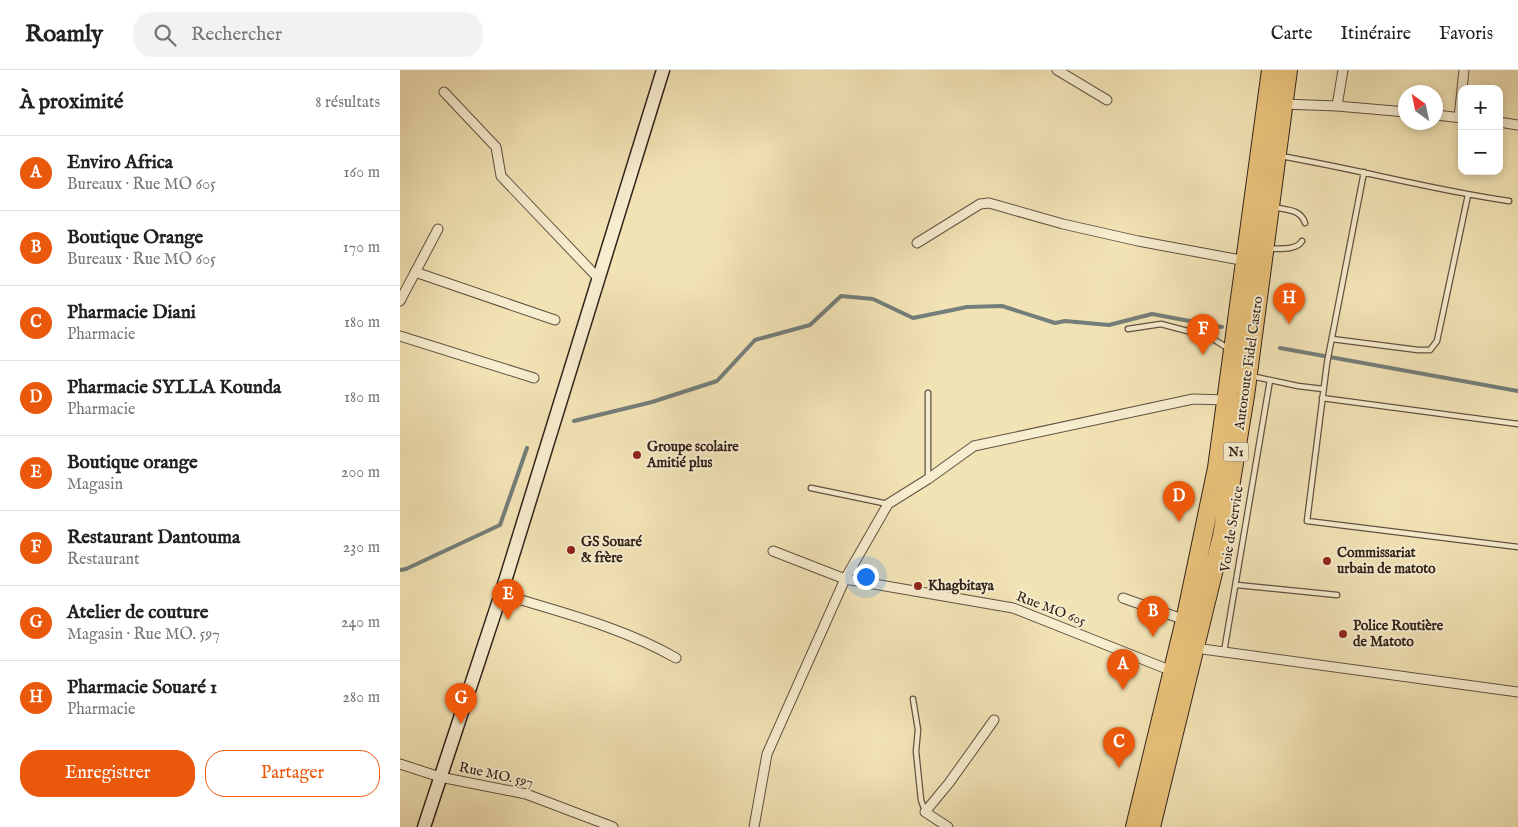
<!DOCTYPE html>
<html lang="fr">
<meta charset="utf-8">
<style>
body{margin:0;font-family:"IM FELL English",serif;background:#f2f2f2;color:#222}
.controls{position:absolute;right:15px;top:15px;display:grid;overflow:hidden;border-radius:10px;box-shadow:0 2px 8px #0003}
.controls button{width:45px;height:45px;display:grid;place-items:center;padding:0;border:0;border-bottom:1px solid #e0e0e0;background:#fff;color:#222;font:25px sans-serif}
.compass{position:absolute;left:998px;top:15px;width:45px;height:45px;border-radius:50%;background:#fff;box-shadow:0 2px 8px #0003;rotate:327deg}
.you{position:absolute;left:465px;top:506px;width:18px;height:18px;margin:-12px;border:4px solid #fff;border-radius:50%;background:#1a73e8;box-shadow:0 0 0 8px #1a73e833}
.badge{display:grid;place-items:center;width:32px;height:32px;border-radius:50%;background:#ea580c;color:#fff;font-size:16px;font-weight:700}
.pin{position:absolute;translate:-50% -41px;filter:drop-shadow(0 1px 2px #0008)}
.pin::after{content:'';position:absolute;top:26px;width:18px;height:15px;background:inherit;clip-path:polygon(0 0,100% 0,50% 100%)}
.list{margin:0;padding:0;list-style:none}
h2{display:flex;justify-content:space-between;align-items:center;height:65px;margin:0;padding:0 20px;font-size:21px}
h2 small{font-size:16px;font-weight:400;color:#767676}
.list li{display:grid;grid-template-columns:32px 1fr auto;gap:15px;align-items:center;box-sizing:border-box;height:75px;padding:0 20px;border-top:1px solid #e0e0e0}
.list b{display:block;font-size:19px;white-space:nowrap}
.list p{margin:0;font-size:16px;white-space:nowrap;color:#767676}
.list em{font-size:16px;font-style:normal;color:#767676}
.actions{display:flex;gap:10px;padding:15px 20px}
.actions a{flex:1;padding:11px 0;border:1px solid #ea580c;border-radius:20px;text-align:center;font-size:18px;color:#ea580c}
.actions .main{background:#ea580c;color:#fff}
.icon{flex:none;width:28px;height:28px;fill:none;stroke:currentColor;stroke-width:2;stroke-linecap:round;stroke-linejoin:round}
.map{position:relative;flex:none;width:1118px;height:757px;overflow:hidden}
header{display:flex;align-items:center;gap:30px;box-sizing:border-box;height:70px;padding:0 25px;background:#fff;border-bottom:1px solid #e0e0e0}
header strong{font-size:24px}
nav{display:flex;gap:28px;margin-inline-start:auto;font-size:18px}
.search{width:350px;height:45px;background:#f2f2f2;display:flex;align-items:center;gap:12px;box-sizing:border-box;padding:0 18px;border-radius:20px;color:#767676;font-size:19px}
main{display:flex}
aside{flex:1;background:#fff}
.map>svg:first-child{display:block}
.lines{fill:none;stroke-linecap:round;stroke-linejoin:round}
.stream{stroke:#747e7a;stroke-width:4}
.lane-casing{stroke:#615242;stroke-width:7}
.street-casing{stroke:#615242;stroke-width:11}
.secondary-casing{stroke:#31221b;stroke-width:15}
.highway-casing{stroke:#31221b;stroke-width:20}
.lane{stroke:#f7edcf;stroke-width:4.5}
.street{stroke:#f7edcf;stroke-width:9}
.secondary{stroke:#f7edcf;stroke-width:12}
.highway{stroke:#e9c27a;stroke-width:18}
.poi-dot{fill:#8f2418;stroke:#f7edcf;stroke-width:2}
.labels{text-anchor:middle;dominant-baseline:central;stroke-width:4;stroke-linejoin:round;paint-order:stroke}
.shield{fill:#f7edcf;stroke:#6c5f51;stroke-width:1}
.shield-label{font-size:12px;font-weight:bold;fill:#31221b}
.street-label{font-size:14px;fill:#31221b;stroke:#f7edcf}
.poi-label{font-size:14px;font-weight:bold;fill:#31221b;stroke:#f7edcf;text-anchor:start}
</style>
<header>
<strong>Roamly</strong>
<div class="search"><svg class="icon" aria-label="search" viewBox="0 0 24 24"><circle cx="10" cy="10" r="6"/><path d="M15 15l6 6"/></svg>Rechercher</div>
<nav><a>Carte</a><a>Itinéraire</a><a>Favoris</a></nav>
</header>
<main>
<aside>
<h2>À proximité<small>8 résultats</small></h2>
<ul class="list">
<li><span class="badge">A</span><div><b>Enviro Africa</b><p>Bureaux · Rue MO 605</p></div><em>160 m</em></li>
<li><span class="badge">B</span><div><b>Boutique Orange</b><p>Bureaux · Rue MO 605</p></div><em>170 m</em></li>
<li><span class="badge">C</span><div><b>Pharmacie Diani</b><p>Pharmacie</p></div><em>180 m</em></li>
<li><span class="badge">D</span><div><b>Pharmacie SYLLA Kounda</b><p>Pharmacie</p></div><em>180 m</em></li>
<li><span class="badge">E</span><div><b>Boutique orange</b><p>Magasin</p></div><em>200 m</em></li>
<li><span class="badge">F</span><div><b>Restaurant Dantouma</b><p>Restaurant</p></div><em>230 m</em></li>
<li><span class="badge">G</span><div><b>Atelier de couture</b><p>Magasin · Rue MO. 597</p></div><em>240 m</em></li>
<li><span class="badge">H</span><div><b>Pharmacie Souaré 1</b><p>Pharmacie</p></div><em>280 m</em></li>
</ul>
<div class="actions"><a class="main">Enregistrer</a><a>Partager</a></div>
</aside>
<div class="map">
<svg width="1118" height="757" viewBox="0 0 1118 757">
<rect width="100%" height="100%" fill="#f2e3b5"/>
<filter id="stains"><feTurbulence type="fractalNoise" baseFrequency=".004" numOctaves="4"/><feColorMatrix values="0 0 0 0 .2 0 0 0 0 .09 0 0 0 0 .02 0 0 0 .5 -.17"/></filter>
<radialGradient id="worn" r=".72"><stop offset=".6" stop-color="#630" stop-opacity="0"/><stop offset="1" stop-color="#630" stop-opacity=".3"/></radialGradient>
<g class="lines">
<!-- stream -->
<path class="stream" d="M880 278 1118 321
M174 351 252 332 317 311 355 270 410 255 441 226 473 229 513 248 567 237 602 236 655 253 665 251 709 255 752 244 822 257
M0 500 6 499 100 455 127 378"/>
<defs>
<path id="lane" d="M880 86C957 99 1032 120 1109 131
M964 102 927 293 907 451 1118 477
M873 137C886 140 901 139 905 153
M868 179C879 178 896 181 902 171
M728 259 761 254 810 267 829 279
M932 269 1018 280H1030L1037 271 1068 125
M851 306 898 316 923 319
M922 328 1118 354
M528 408V323
M411 418 488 434
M837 515 937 525
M824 582 870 310
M513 629 518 660 516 681 521 730 525 741"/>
<path id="street" d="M657 0 707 30
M1062 19 1064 0
M44 22 96 77 101 106 199 209
M883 34 937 36 1006 42
M937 36 943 0
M1036 45 1062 48
M1059 47 1062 20
M1099 52 1118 55
M517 173 580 134 589 133 663 154 738 171 846 191
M15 202 155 250
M0 231 38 159
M0 266 134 308
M373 481 445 509 613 538 772 601
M101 524C160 542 222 557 276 588
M723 528 785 550
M795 578 1118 622
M0 694 40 707 126 724 213 757
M354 757 367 684 445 509 488 434 528 409 574 376 793 329 827 330
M548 757 525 742 549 713 594 650"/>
<path id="secondary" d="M24 757 101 524 263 0"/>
<path id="highway" d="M735 757 786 546 817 398 871 0
M751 757 822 466 845 326 888 0"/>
</defs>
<!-- lane casing -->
<use href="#lane" class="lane-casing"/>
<!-- street casing -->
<use href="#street" class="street-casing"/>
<!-- secondary casing -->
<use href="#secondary" class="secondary-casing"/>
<!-- highway casing -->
<use href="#highway" class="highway-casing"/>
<!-- lane -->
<use href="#lane" class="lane"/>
<!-- street -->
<use href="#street" class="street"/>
<!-- secondary -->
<use href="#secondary" class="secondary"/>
<!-- highway -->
<use href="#highway" class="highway"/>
</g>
<!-- markers -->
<g class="poi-dot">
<circle cx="237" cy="385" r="5"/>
<circle cx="171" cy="480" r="5"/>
<circle cx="927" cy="491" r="5"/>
<circle cx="518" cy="516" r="5"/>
<circle cx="943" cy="564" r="5"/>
</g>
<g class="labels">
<!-- shield labels -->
<rect class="shield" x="823.5" y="372.5" width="25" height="19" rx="4"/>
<g class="shield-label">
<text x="836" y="382">N1</text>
</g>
<!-- street labels -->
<g class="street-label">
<text transform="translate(849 293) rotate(-82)">Autoroute Fidel Castro</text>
<text transform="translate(832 459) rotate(-81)">Voie de Service</text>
<text transform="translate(651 539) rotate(21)">Rue MO 605</text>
<text transform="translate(96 705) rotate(12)">Rue MO. 597</text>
</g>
<!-- poi labels -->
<g class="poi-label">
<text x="247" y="377">Groupe scolaire<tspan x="247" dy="16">Amitié plus</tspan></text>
<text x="181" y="472">GS Souaré<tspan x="181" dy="16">&amp; frère</tspan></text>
<text x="937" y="483">Commissariat<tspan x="937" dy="16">urbain de matoto</tspan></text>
<text x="528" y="516">Khagbitaya</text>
<text x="953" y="556">Police Routière<tspan x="953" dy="16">de Matoto</tspan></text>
</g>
</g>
<rect width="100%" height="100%" filter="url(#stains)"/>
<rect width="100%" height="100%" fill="url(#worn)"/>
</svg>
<div class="controls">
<button>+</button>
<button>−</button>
</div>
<svg class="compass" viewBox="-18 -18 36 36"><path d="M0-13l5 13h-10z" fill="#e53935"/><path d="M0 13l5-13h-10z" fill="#767676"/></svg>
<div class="you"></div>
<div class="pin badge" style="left:723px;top:620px">A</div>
<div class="pin badge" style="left:753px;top:567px">B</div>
<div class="pin badge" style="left:719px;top:698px">C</div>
<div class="pin badge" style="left:779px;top:452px">D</div>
<div class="pin badge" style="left:108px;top:550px">E</div>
<div class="pin badge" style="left:803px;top:285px">F</div>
<div class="pin badge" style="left:61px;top:654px">G</div>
<div class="pin badge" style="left:889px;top:254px">H</div>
</div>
</main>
